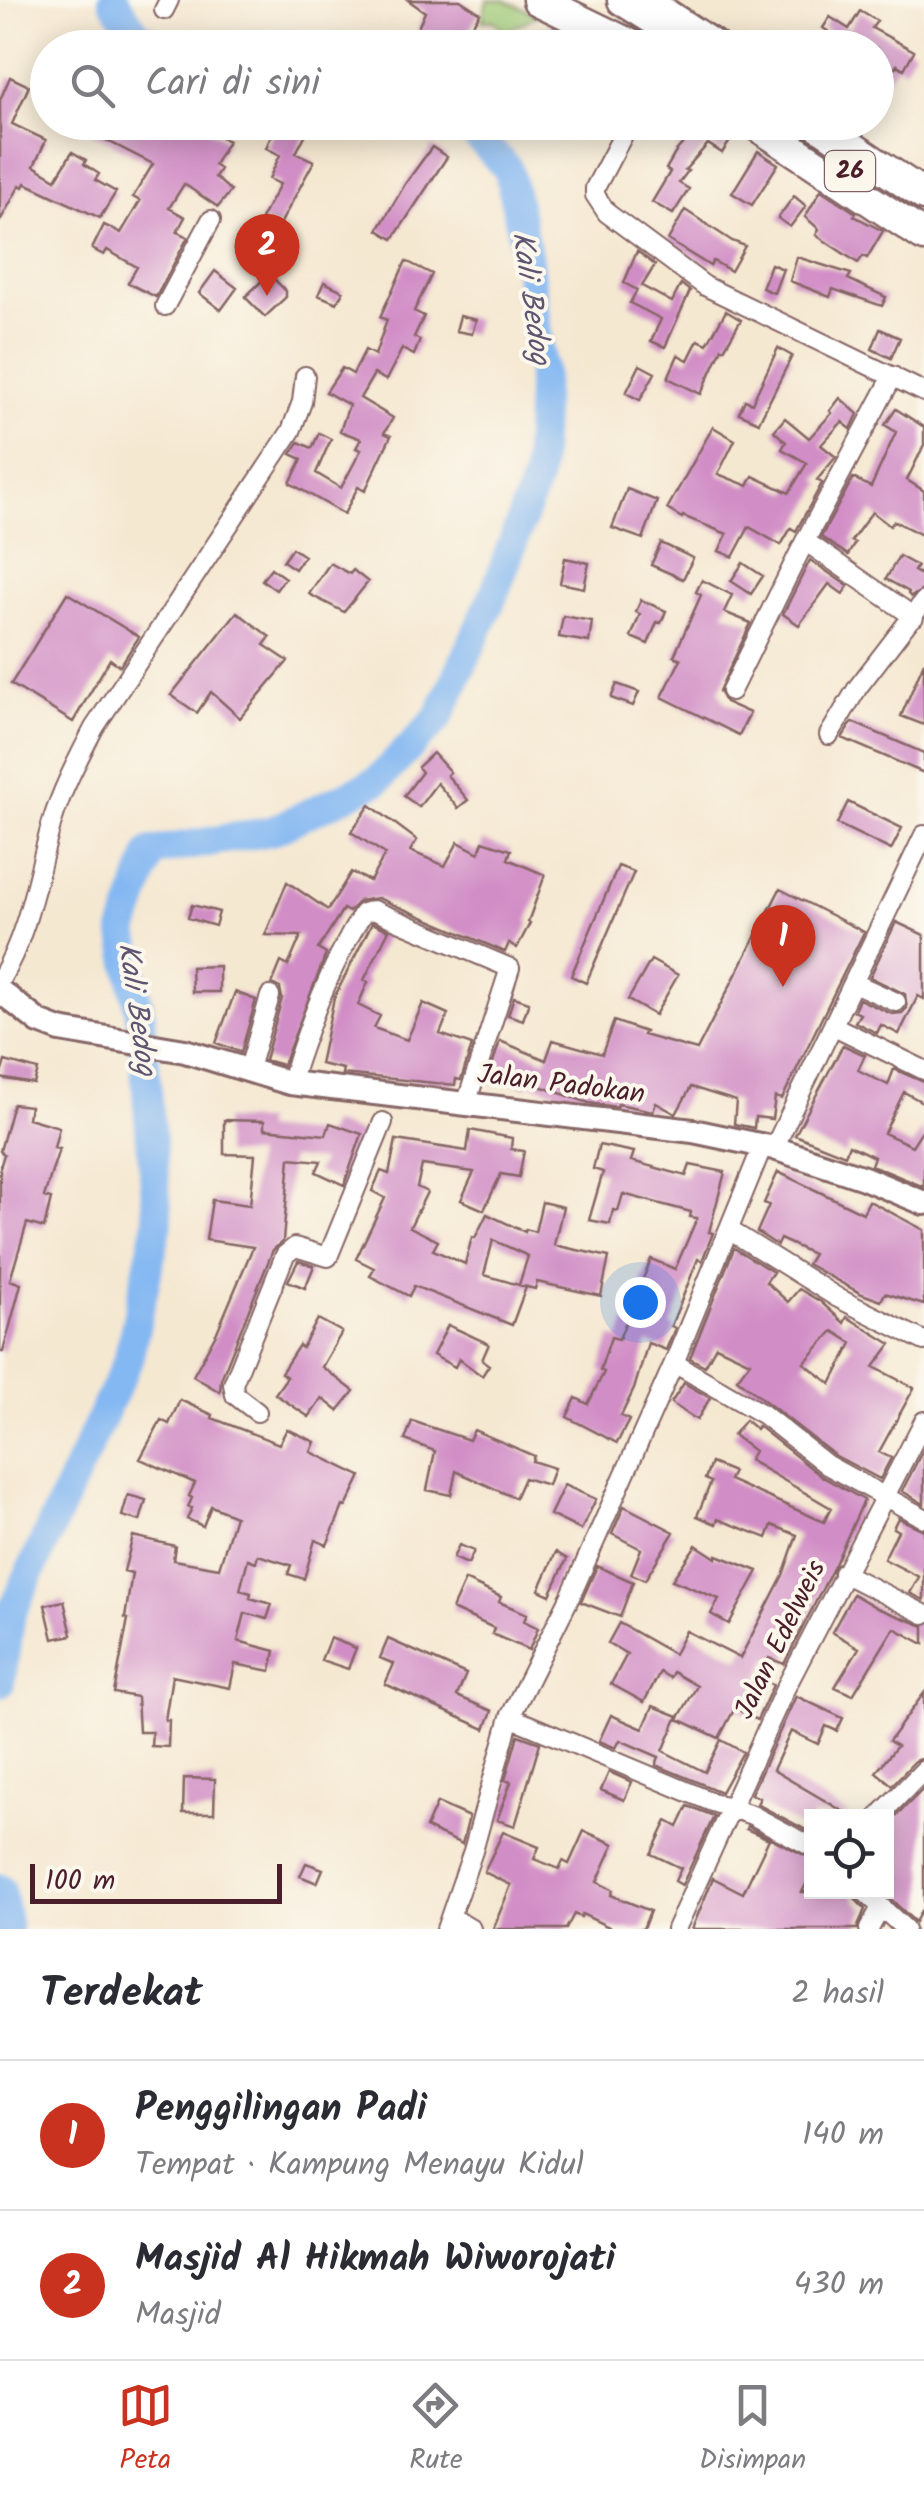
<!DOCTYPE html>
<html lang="id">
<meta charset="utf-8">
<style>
body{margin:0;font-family:Kalam,sans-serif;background:#f2f2f3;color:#2b2b33}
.controls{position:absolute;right:30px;bottom:30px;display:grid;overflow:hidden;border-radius:0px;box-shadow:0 5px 25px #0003}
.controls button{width:90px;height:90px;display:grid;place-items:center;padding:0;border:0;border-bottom:2px solid #e1e1e2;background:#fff;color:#2b2b33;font:50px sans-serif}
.scale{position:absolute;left:30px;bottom:25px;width:252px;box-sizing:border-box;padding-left:10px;border:5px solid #4a1f2b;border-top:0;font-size:28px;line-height:35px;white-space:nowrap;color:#4a1f2b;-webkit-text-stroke:8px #fbf7ec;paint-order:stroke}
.you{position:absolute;left:640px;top:1302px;width:35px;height:35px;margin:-25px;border:8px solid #fff;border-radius:50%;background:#1a73e8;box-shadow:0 0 0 15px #1a73e833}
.badge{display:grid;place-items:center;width:65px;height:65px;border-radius:50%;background:#c8321e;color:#fff;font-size:32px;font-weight:700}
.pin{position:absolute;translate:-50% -82px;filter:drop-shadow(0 2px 5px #0008)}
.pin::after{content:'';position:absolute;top:52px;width:35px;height:30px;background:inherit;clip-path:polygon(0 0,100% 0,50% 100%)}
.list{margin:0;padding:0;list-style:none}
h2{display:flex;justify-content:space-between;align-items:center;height:130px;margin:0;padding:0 40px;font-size:42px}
h2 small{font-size:32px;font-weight:400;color:#7c7c81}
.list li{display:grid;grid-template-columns:65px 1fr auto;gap:30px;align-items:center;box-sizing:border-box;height:150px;padding:0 40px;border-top:2px solid #e1e1e2}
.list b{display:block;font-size:38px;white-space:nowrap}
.list p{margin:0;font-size:32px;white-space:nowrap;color:#7c7c81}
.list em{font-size:32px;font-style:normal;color:#7c7c81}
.icon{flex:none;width:55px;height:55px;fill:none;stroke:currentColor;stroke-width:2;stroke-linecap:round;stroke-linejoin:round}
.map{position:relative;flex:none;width:924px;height:1929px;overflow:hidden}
.search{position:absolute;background:#fff;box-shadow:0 5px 25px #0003;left:30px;right:30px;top:30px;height:110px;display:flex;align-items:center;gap:25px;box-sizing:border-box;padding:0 35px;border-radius:55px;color:#7c7c81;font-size:38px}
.sheet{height:430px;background:#fff}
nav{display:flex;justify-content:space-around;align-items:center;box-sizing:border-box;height:140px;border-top:2px solid #e1e1e2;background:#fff;font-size:28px;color:#7c7c81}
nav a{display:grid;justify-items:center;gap:5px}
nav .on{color:#c8321e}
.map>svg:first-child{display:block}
.green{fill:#a0cb78;stroke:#757552;stroke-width:2.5}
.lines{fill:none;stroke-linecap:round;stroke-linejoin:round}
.stream{stroke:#84b8f2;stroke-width:5}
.river{stroke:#84b8f2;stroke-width:30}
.building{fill:#d18ec6;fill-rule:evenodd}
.street-casing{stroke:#866565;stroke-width:22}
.secondary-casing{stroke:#866565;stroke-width:28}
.highway-casing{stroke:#866565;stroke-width:35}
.street{stroke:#fff;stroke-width:18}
.secondary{stroke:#fff;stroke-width:22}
.highway{stroke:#fff;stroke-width:30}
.labels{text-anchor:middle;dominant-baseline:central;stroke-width:8;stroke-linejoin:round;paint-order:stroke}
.shield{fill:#fbf7ec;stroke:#7f6065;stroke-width:2.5}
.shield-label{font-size:25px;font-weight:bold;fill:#4a1f2b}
.street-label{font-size:28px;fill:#4a1f2b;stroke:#fbf7ec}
.water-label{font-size:30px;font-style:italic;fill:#5e5571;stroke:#fbf7ec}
</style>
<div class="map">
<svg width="924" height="1929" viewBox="0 0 924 1929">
<rect width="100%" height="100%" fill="#fbf7ec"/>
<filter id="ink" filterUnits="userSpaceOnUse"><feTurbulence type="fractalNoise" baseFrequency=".01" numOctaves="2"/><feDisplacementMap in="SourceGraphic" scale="20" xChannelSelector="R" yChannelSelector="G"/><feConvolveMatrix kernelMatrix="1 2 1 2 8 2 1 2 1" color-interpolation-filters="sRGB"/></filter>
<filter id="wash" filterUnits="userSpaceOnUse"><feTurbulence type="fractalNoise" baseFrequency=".0048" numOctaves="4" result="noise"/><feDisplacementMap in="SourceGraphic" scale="40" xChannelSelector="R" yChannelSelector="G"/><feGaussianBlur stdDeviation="2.25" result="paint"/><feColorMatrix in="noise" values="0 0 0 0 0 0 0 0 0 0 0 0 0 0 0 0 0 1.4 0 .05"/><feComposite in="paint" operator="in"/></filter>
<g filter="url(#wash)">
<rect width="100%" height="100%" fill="#f5e8d1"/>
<!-- green -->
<path class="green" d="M487 0H504L538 15 505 32 494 21H482Z"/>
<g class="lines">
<!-- stream -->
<path class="stream" d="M528 48 550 30 556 20"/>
<!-- river -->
<path class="river" d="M113 0 137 34 162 48
M0 1683 11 1614 128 1360 158 1222 141 1019 124 932 151 852 271 831 377 781 439 717 494 594 537 477 542 371 527 255 508 169 463 122
M0 1889 7 1929"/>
</g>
<g id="blocks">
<!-- building -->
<path class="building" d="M408 0H460L480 13 458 48 432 31 430 36 417 30 425 12Z
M860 11 877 21 872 28 914 51 904 69 897 65 876 94V48H837L841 40 823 28 830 17 849 29Z
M10 77 29 86 12 124 46 140 34 166 56 179 72 152 86 160 84 164 99 174 95 180 116 192 100 218 25 183 23 187 20 185 0 221V100Z
M98 122H195L228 141 214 165 220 169 215 177 231 191 218 207 184 184 169 208 185 217 177 232 188 237 156 297 128 283 137 267 107 250 104 255 92 249 104 225 121 233 140 201 133 197 153 164 92 133Z
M277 122H312L296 153 314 161 278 228 261 219 280 184 269 179 280 155 266 148Z
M685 122H734L736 132 722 153 708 144 685 170 688 171 679 183 689 189 673 214 652 202 670 172 666 169 677 150 695 130Z
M432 147 447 157 393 239 378 230 405 184Z
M758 151 778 164 752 205 732 193Z
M821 190 856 213 854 216 883 231 867 258 863 256 858 263 816 235 819 229 805 217Z
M794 196 806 206 790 227 778 218Z
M685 210 732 241 745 246 731 271 713 261 710 266 668 240Z
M637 251 655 265 642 286 672 302 681 284 690 291 665 347 651 341 661 319 630 303 637 290 624 283Z
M797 257 851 274 848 279 886 297 882 306 833 289 830 297 790 281Z
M406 261 432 274 414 311 424 316 414 337 420 340 414 355 402 349 386 380 374 374 360 398 393 418 384 433 391 436 365 491 358 487 344 514 290 483 302 459 291 454 299 442 312 448 319 433 331 439 316 473 341 488 361 450 356 448 361 439 340 431 349 405 326 392 342 368 353 374 365 350 375 355 387 320 380 317Z
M771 264 783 269 774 293 762 288Z
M215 271 237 288 221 310 199 293Z
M269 274 286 291V297L265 317 245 297Z
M324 282 343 291 337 303 318 295Z
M726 311 741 320 724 349 722 348 701 394 668 378 678 355 688 360 698 340 707 344Z
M460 316 476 320 472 334 456 331Z
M880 329 900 338 891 358 872 349Z
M778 348 792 356 759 422 739 413 745 400 752 403Z
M640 365 655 373 640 400 626 393Z
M840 398 858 414 851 429 842 422 821 445 836 457 817 480 822 483 796 531 791 528 781 545 749 527 733 557 719 551 727 534 683 516 682 518 667 509 713 427 735 440 718 474 748 486 753 476 789 493 807 463 782 449 786 442 774 431 785 418 809 438 832 413 830 411Z
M896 409 924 427V445L907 480 924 491V536L894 521 890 526 872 512 851 541 855 543 848 555 821 537 853 478 871 487 896 432 885 425Z
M627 489 657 501 643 539 612 528Z
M661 543 693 558 683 579 651 565Z
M292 548 304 556 295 569 283 561Z
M899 556 917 566 914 571 919 574 924 566V589L911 597 908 594 909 592 886 579Z
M565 558 589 563 584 588 560 583Z
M810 560 848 586 843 594 829 584 799 625 783 614Z
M330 563 350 574 353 570 368 582 344 612 309 594Z
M743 563 763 576 751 594 731 581Z
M271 568 285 578 276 590 262 580Z
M702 580 732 595 724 612 751 623 719 691 725 702 750 713 739 735 662 697 681 659 674 656 701 595 696 592Z
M67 593 139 637 120 666 110 659 73 722 11 684Z
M641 600 666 611 661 623 657 622 648 644 631 637 640 614 636 612Z
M237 612 270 637 264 645 288 661 240 718 211 692 197 713 171 695Z
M563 616 592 621 589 642 559 637Z
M924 662V725L901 716Z
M617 684 639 692 633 706 611 698Z
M852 722 924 753V773L842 738Z
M433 753 450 772 447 775 468 800 458 808 437 783 419 807 404 796 422 772 418 767Z
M848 802 902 828 891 850 837 824Z
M370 805 417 840 410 851 445 866 458 842 479 853 483 841 511 850 508 859 545 875 528 922 530 923 517 948 509 943 505 952 378 898 359 901 349 912 343 909 318 949 326 954 283 1065 265 1060 282 998 280 988 272 984 281 962 288 966 301 936 265 935 287 882 328 910 351 872 370 881 385 854 351 832Z
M618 866 634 872 586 983 571 976Z
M780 889 864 932 782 1099 775 1097 772 1119 755 1117 754 1128 734 1124 736 1101 691 1087 676 1114 656 1103 653 1111 618 1104 617 1107 589 1103 528 1082 526 1087 501 1078 498 1085 487 1080 500 1041 546 1060 553 1040 602 1054 614 1021 645 1032 643 1035 697 1050Z
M192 905 219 912 215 926 188 918Z
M896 922 924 935V999L918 996 899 1034 881 1025 877 1033 855 1022 860 1014 854 1011 859 999 892 1014 902 1013 907 1008 905 994 870 977Z
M372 923 389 930 364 980 368 982 358 1005 380 1016 374 1028 407 1040 423 1003 448 1014 440 1034 472 1045 461 1080 456 1079 455 1085 342 1074 343 1069 320 1064 334 998Z
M651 960 678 975 655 1015 628 1000Z
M219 966V992H192L191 967Z
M235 992 256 1000 241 1052 216 1043Z
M514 997 529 1002 523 1020 508 1015Z
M843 1045 865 1055 858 1070 888 1085 894 1069 924 1082V1103L904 1092 884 1133 912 1146 924 1127V1187L871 1165 874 1157 849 1145 845 1155 795 1135Z
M5 1061 38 1070 34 1084 0 1078Z
M13 1104 30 1106 28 1118 59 1127 54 1148 59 1149 44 1197 51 1199 44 1228 27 1223 10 1280 21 1284 3 1352H0V1168L4 1154 0 1151Z
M224 1120 264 1121V1129L326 1135 330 1123 362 1134 344 1185 316 1172 321 1161 290 1158 283 1241 273 1250 221 1379 220 1392 193 1376 217 1332 253 1247 206 1240 212 1200 250 1205 255 1155 224 1154Z
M470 1130 512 1138 511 1149 524 1151 519 1177 501 1174 484 1210 461 1200 474 1172 422 1165 417 1187 427 1192 410 1227 438 1241 433 1250 465 1264 472 1237 475 1238 487 1214 525 1232 526 1229 535 1232 542 1202 563 1207 554 1245 609 1257 601 1296 537 1282 535 1289 519 1285 528 1256 493 1240 484 1275 526 1287 512 1325 414 1286 409 1296 370 1276 374 1268 356 1259 385 1198 372 1191 381 1171 389 1174 396 1140 467 1151Z
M599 1145 634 1152 631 1161 686 1176 690 1165 725 1172 709 1232 713 1233 702 1261 698 1259 671 1326 675 1328 666 1350 648 1343 634 1389 621 1416 629 1420 617 1443 567 1417 576 1398 588 1404 604 1372 600 1370 611 1337 619 1339 651 1259 675 1269 697 1218 690 1217 691 1212 623 1194 618 1211 613 1210 610 1224 589 1220 603 1172 593 1169Z
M778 1172 863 1213 869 1201 924 1230V1305L885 1293 881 1301 862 1294 807 1264 813 1254 780 1239 777 1245 757 1232 769 1205 764 1203Z
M734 1248 773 1272 766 1282 788 1302 799 1289 821 1302 844 1323 847 1317 891 1344 874 1367 914 1388 879 1452 891 1458 880 1479 834 1455 737 1379 750 1362 716 1346 705 1366 690 1358ZM833 1331 852 1343 831 1384 804 1363Z
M298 1261 314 1266 305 1288 288 1281Z
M318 1319 342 1332 322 1367 354 1391 338 1411 322 1398 309 1417 275 1394 287 1377 281 1373 299 1345 302 1348Z
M448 1325 489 1344 482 1360 489 1365 482 1376 459 1359 455 1367 433 1355Z
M684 1383 710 1398 697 1420 671 1403Z
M180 1400 213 1415 212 1418 279 1444 287 1429 315 1442 311 1452 361 1476 346 1507 343 1506 327 1545 315 1540 304 1579 288 1574 291 1565 258 1555 256 1562 248 1559 240 1590 251 1593 250 1598 272 1604 267 1619 245 1613 238 1641 275 1651 271 1671 235 1664 230 1688 172 1676 165 1720H169L168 1747 151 1746 152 1732H139L137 1697 114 1693 128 1619 125 1618 132 1573 124 1571 133 1536 175 1546 173 1560 219 1568 235 1516 211 1506 203 1526 187 1519 192 1508 188 1507 192 1498 189 1496 195 1483 140 1459 161 1420 169 1424Z
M745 1420 756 1429 758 1426 821 1476 864 1500 836 1562 784 1664 769 1658 759 1678 773 1685 757 1720 735 1708 719 1738 678 1719 697 1686 673 1672 670 1678 660 1672 644 1702 611 1684 627 1654 608 1643 619 1623 674 1654 686 1631 740 1658 783 1575 797 1535 772 1525 767 1538 718 1519 716 1524 697 1516 711 1482 705 1479 711 1463 733 1472 729 1480 824 1522 831 1508 749 1460 754 1451 733 1435Z
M412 1421 469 1440 474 1430 534 1456 532 1461 554 1468 548 1485 524 1478 515 1498 456 1471 451 1495 427 1490 435 1451 405 1440Z
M924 1448V1504L902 1491Z
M564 1485 596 1499 581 1530 550 1515Z
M128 1495 146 1500 140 1521 122 1516Z
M624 1506 674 1532 645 1580 631 1574 641 1549 612 1534Z
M898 1518 924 1530V1600L910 1593 919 1577 884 1559 898 1531 893 1528Z
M459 1545 474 1551 468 1564 453 1558Z
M696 1545 716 1558 717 1555 758 1571 729 1624 711 1614 719 1599 672 1580Z
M556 1552 567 1559 550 1595 539 1590Z
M597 1566 633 1582 620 1617 581 1602Z
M465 1580 501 1597 499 1602 527 1614 524 1621 538 1628 529 1650 492 1634 494 1628 452 1609Z
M853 1594 877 1608 924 1626V1644L894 1628 853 1695 835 1687 859 1648 832 1632Z
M64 1601 72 1635 53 1639 45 1605Z
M330 1638 356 1648 348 1669 321 1660Z
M388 1639 466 1674 457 1696 492 1711 485 1729 385 1684 394 1664 380 1658Z
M924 1693V1758L915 1761 892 1785 876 1772 897 1746 889 1741Z
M796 1696 843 1718 837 1731 826 1726 818 1744 791 1731 773 1770 851 1816H812V1833L757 1804 760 1798 751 1794Z
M653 1706 678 1716 663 1751 705 1772 721 1740 743 1752 721 1792 656 1765 659 1757 620 1740 616 1748 599 1741 611 1715 643 1729Z
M518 1735 540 1743 515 1826 497 1820 511 1782 505 1780Z
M609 1772 632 1782 624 1800 601 1790Z
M184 1778 215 1779 214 1813H183Z
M924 1788V1906L915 1922 883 1892H886V1826Z
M437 1803 469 1817 462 1844 426 1828Z
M688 1806 714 1816 682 1885 675 1881 681 1868 651 1854 667 1821 678 1827Z
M747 1826 812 1859V1873L802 1892H853L856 1900 865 1909 857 1929H692L713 1878 743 1893 769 1839 746 1829Z
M584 1831 614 1844 597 1882 613 1890 611 1895 650 1911 643 1929H613L582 1914 581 1917 574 1914 566 1929H493L511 1885 484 1872 503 1832 539 1847 534 1859 559 1869 563 1861 569 1864Z
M306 1863 323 1869 317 1883 300 1876Z"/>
</g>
</g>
<g filter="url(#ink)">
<use href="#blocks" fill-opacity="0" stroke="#866565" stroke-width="2.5"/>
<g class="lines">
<defs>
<path id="street" d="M164 10 169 0
M630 122 595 188V195L607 213 705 286 924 392
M165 306 211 220
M805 541 914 617
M731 691 805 541 893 376
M829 735 858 687 924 601
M0 980C29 932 37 875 52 822 62 789 78 759 94 728L291 431 302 402 305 376
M854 983 896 1002
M834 1026 924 1070
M248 1072 270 996
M290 1083C309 1024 330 966 363 913L373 910 510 968 466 1104
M774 1148 924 835
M729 1230 838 1298 924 1341
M674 1363 764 1415 827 1465 924 1518
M257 1412 235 1395 233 1384 285 1255 295 1247 328 1257 383 1122
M843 1573 924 1614
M510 1717 712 1802 752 1815 812 1847
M879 1816 924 1770
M865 1892 905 1929
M451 1917 471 1929
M446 1929 473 1851 510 1717 571 1595 674 1363 763 1145
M676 1929 785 1689 924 1421
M869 1929 881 1907"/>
<path id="secondary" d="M651 0 723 48
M0 991 39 1022 60 1030 185 1051 290 1083 693 1131 774 1148 864 1178 924 1203"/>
<path id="highway" d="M538 0 637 48
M623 0 700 48
M752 122 924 236
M814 122 924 195"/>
</defs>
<!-- street casing -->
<use href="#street" class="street-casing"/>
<!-- secondary casing -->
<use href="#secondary" class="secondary-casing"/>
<!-- highway casing -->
<use href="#highway" class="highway-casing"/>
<!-- street -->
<use href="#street" class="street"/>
<!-- secondary -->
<use href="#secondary" class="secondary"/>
<!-- highway -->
<use href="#highway" class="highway"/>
</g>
</g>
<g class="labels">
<!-- shield labels -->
<rect class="shield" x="825" y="151" width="50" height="40" rx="8"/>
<g class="shield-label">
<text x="850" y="171">26</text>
</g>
<!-- street labels -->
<g class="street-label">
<text transform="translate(561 1085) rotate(7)">Jalan Padokan</text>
<text transform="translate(781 1640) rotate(-64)">Jalan Edelweis</text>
</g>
<!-- water labels -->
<g class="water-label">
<text transform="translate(530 298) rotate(82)">Kali Bedog</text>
<text transform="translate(136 1009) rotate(82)">Kali Bedog</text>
</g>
</g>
</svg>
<div class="controls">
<button><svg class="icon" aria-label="locate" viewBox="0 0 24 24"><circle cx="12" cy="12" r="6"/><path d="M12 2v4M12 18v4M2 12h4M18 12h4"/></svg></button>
</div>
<div class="scale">100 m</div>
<div class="you"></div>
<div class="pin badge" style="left:783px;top:987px">1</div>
<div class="pin badge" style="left:267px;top:296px">2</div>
<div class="search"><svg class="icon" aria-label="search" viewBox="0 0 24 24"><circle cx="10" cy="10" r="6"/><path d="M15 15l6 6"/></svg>Cari di sini</div>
</div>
<section class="sheet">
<h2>Terdekat<small>2 hasil</small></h2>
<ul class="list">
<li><span class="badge">1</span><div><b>Penggilingan Padi</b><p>Tempat · Kampung Menayu Kidul</p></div><em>140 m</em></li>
<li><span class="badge">2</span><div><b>Masjid Al Hikmah Wiworojati</b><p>Masjid</p></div><em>430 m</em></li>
</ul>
</section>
<nav>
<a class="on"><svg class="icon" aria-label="map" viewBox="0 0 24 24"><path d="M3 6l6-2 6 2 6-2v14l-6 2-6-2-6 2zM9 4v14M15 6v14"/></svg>Peta</a>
<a><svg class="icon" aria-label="directions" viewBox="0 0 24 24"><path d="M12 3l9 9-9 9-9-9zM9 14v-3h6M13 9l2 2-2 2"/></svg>Rute</a>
<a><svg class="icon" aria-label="saved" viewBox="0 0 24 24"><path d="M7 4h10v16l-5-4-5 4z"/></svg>Disimpan</a>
</nav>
